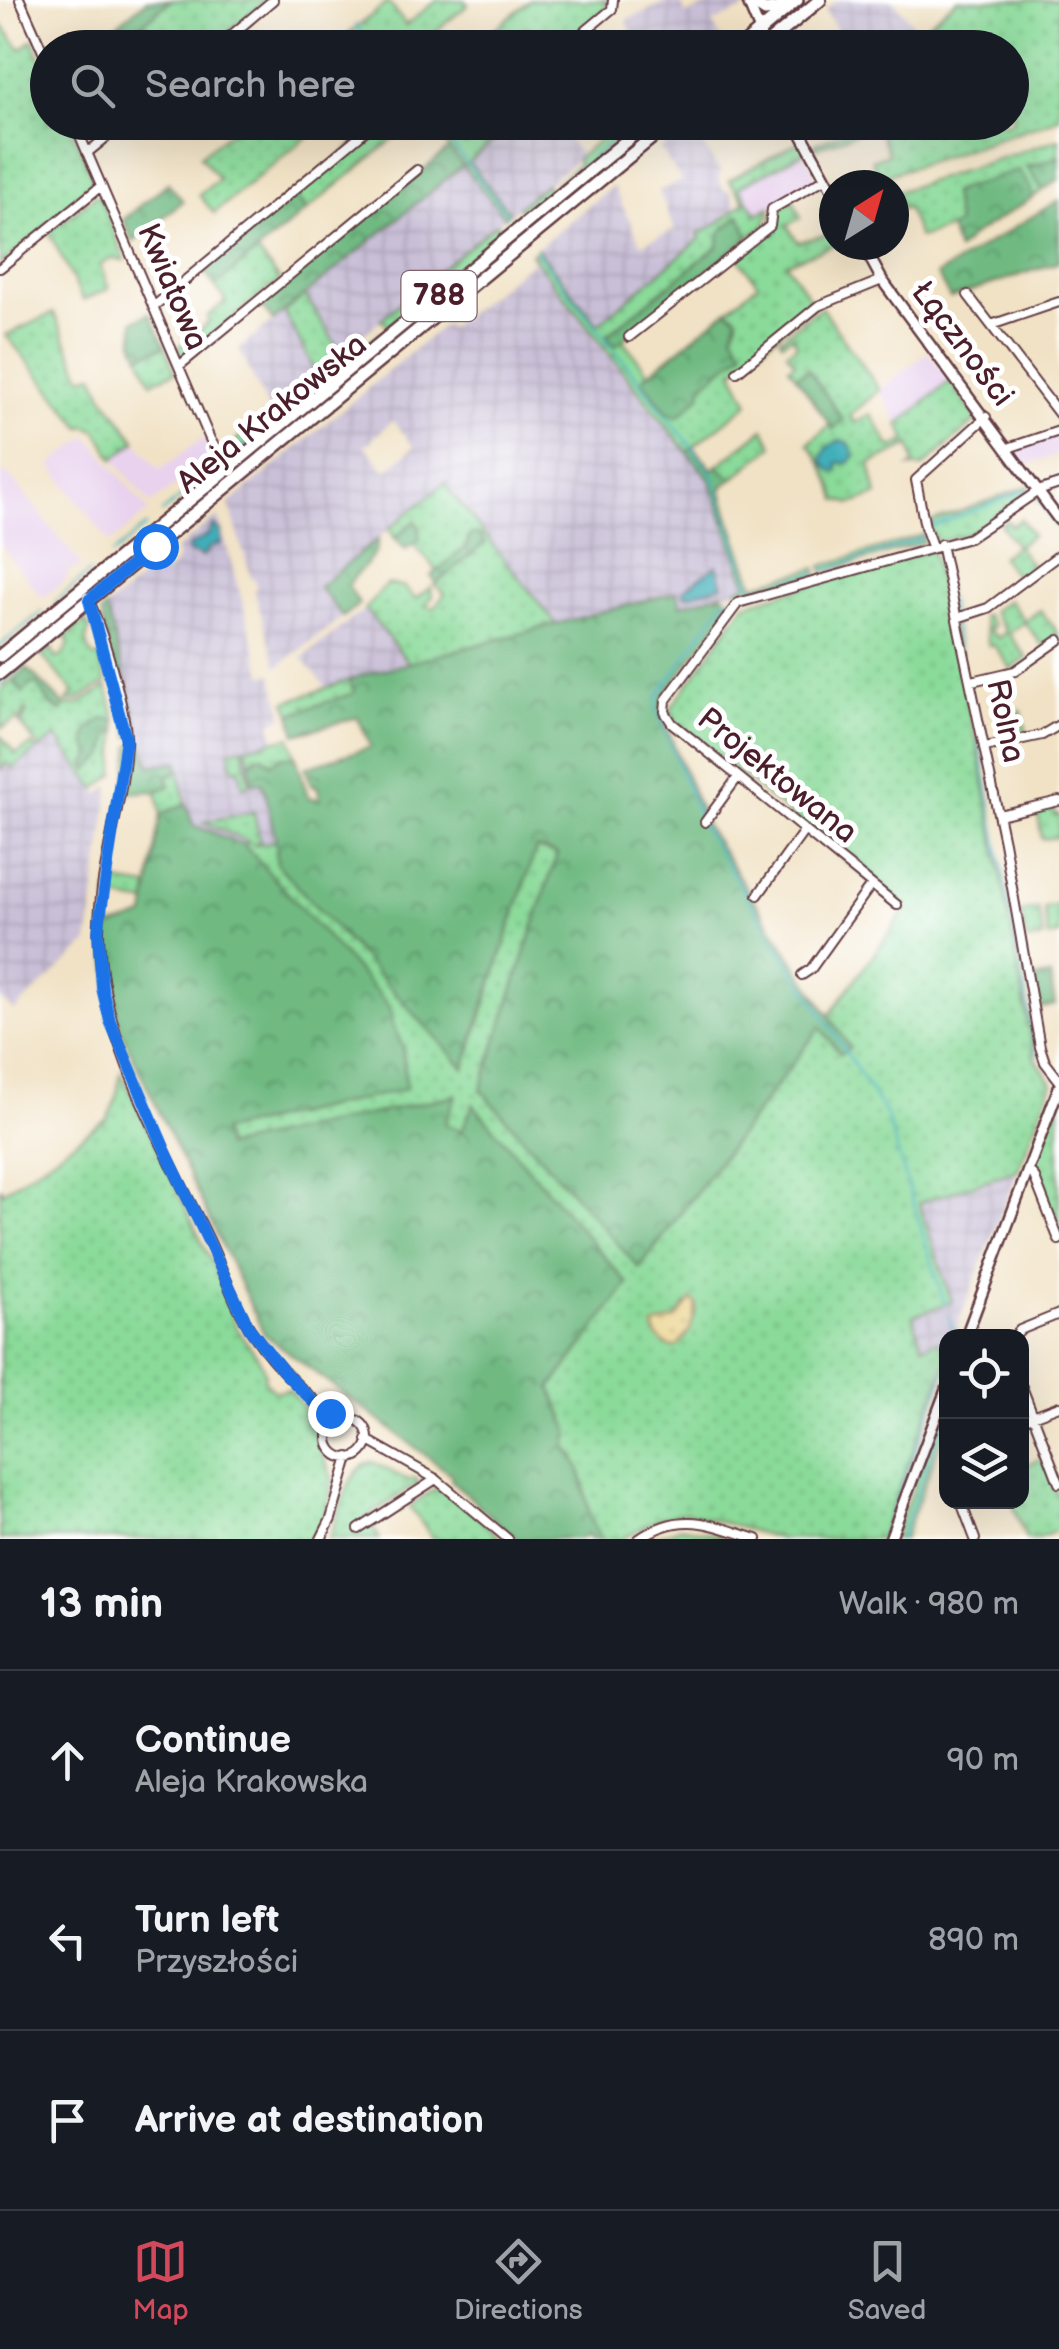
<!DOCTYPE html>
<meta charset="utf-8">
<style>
body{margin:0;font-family:"Balsamiq Sans",sans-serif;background:#242831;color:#f1f3f6}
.controls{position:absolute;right:30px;bottom:30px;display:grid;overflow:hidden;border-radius:20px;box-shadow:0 10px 40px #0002}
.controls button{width:90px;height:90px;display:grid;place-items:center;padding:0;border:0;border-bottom:2px solid #363941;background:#171b24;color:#f1f3f6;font:50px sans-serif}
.compass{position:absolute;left:819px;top:170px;width:90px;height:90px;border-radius:50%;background:#171b24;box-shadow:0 10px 40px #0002;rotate:37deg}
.stop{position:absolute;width:30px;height:30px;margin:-22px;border:8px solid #1a73e8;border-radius:50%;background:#fff}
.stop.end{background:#1a73e8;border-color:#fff;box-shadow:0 2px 10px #0008}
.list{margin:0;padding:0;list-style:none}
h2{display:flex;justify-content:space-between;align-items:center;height:130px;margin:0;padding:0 40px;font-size:42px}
h2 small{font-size:32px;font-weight:400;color:#9ea1a6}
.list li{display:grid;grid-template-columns:65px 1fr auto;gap:30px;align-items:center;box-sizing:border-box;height:180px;padding:0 40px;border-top:2px solid #363941}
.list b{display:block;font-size:38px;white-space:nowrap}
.list p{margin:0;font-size:32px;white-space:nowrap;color:#9ea1a6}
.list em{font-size:32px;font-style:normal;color:#9ea1a6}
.icon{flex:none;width:55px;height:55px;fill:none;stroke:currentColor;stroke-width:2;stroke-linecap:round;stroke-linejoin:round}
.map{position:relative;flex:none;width:1059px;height:1539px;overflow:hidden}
.search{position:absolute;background:#171b24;box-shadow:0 10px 40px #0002;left:30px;right:30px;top:30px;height:110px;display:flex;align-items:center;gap:25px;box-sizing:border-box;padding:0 35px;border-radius:55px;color:#9ea1a6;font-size:38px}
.sheet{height:670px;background:#171b24}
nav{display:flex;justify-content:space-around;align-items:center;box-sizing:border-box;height:140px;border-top:2px solid #363941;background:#171b24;font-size:28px;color:#9ea1a6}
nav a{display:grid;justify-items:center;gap:5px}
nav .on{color:#d1495b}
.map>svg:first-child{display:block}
.built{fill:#e8d2ee}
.industrial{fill:url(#industrial-grid);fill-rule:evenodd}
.grass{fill:url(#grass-dots);stroke:#6a7c62;stroke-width:2.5;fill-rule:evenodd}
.forest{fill:url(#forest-crowns);stroke:#5c6c56;stroke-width:2.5}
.sand{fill:url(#sand-dots);stroke:#9c7c64;stroke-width:2.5}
.water{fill:#3fafba;stroke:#446772;stroke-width:2.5}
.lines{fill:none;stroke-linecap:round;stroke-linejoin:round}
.stream{stroke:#3fafba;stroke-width:2.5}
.minor-casing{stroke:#633c42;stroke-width:12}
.tertiary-casing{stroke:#633c42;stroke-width:14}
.primary-casing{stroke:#633c42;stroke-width:16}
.minor{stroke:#fff;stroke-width:8}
.tertiary{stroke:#fff;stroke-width:9}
.primary{stroke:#fff;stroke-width:11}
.route{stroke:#1a73e8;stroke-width:12}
.labels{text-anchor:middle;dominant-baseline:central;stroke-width:10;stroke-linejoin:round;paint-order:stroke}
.shield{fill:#fff;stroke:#80626b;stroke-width:2.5}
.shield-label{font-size:30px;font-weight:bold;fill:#4a1f2b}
.street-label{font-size:32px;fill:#4a1f2b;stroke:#fff}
</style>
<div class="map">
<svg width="1059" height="1539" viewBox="0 0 1059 1539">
<defs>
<pattern id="industrial-grid" width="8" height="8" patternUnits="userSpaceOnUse" patternTransform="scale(2.5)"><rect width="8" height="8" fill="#c9bfd7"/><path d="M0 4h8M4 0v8" fill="none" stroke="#aea4b9"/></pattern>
<pattern id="grass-dots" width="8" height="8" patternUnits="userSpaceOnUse" patternTransform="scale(2.5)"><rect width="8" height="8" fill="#8ada9a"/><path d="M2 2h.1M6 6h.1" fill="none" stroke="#79bb85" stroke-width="1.8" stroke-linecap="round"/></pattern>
<pattern id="forest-crowns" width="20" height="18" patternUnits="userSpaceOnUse" patternTransform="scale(2.5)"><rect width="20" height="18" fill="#6fba82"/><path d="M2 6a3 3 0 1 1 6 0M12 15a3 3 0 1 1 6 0" fill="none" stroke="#5d976b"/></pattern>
<pattern id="sand-dots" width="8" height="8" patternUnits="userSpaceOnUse" patternTransform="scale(2.5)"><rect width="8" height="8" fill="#eeda9e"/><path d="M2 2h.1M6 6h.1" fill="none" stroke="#cebb88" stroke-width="1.8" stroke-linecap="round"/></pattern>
</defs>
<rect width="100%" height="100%" fill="#fff"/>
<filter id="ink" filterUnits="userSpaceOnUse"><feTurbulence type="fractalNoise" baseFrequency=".01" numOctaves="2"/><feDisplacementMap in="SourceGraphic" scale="20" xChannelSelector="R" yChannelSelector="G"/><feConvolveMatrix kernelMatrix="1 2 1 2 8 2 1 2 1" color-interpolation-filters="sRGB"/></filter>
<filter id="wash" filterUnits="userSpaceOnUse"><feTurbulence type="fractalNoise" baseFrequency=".0048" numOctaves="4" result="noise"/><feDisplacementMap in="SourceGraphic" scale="40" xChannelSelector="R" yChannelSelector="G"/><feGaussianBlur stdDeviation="2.25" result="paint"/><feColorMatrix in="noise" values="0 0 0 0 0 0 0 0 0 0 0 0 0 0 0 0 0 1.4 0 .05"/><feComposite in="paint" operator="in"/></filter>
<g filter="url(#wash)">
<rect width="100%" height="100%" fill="#f1e2c5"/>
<!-- built -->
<path class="built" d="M689 122 741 123 702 144Z
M803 153 818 180 757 215 738 187Z
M928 352 950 381 899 424 880 390Z
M1059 433V454L1042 460 1026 465 1014 448Z
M88 436 149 511 110 543 51 465Z
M203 438 212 457 151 504 114 459 136 441 160 470Z
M7 473 82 566 67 571 68 578 43 598 0 544V475Z"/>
<!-- industrial -->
<path class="industrial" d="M671 0H680L686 15 721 0H741L745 9 713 23 723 44 718 47H638L627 20Z
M838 0H893L914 26 924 27 926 32 881 47H848L825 10Z
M514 123H554L581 156 510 213 468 162Z
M688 123 721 173 718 176 724 191 729 190 737 208 727 213 715 227 699 234 701 238 598 324 537 248 613 186 641 244 675 230 659 191 682 181 660 149Z
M463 165 505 217 341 353 305 295Z
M534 260 662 423 709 478 747 586 680 606 678 593 264 1334 127 1044 117 1017 103 930 145 916 162 809 106 608 152 570 165 573 173 568 178 558 176 550 218 516 263 675 272 674 284 716 271 722 274 740 290 737 308 797 320 801 392 782 348 681 327 688 302 658 365 609 410 663 555 624 445 482 320 587 343 617 277 667 254 590 257 587 254 578 252 580 229 504 445 324 449 328ZM393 420 414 447 386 471 365 446Z
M284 312 317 374 270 412 239 349Z
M56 736 99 794 110 786 88 943 14 1011 0 998V769L8 763 13 768Z
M1018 1170 957 1326 959 1336H946V1355L938 1341 923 1347 913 1315 952 1302 919 1203Z"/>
<!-- grass -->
<path class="grass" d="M171 0H267L209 47 114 48Z
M437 0H465L468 5 416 47H332L388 2 406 25Z
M530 0H610L605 4 607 9 559 47H545L528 28 505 47 472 48Z
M957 0H1059V118L879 178 872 160 888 154 877 125 816 148 815 144 846 131V123L1012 122V48L932 47 924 27Z
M0 23 21 49 33 40 47 74 48 122 69 123 92 177 91 185 84 191 86 194 0 265Z
M241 123H324L214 213 199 195 219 179 200 156Z
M381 123H413L306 211 294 194Z
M428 123H449L462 138 480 123H514L469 162 510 213 505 217Z
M611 130 618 139 559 188 555 184 579 164 576 159Z
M1059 139V157L1028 167 1043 190 1032 198 1030 187 952 193 957 226 919 238 907 208 902 209 896 192Z
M800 141 805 150 803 153 739 187 757 214 770 207 765 226 749 237 744 225 607 335 615 345 622 339 649 373 642 379 678 416 701 395V385L744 351 733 334 738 321 735 314 727 310 758 284 737 256 761 236 777 229 772 218 774 211 793 200 801 218 787 225 798 242 834 233V245L786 263 814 305 733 371 749 403 687 452 531 254 537 248 598 324 701 238 698 234C718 226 729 214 745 202L729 180Z
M546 184 552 194 526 216 518 207Z
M95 196H100L125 260 111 259 100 265 109 289 83 300 49 232Z
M497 223 504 233 444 282 436 273Z
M257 251 280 280 186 357 182 356 178 348 209 322 207 317 226 301 215 286Z
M430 278 437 288 390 327 381 319Z
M305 295 341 353 336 358 342 367 325 381 317 374 284 312Z
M821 307 880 390 850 415 855 423 871 414 891 448 907 440 899 424 950 381 978 419 923 467H910L914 464 910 445 870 464 877 495 852 504 837 500C835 489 816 450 808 444L830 425 833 428 843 420 808 369 796 376 789 367 795 362 787 352 797 345 793 336 782 342 780 339Z
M54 313 82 377 94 374 103 395 136 441 114 459 96 430 86 426 82 428 6 335Z
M165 346 175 372 151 382 140 356Z
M288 398 293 406 234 456 227 457 236 448 233 443Z
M764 429 773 446 733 479 717 466Z
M446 482 450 491 556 624 409 663 365 609 387 584 404 587 415 599 431 587 432 596 426 606 434 608 445 594 434 584 484 543 468 538 467 546 437 571 415 545 420 529 416 521 395 538 389 529Z
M1029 486 1027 496 968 534 938 542 926 524Z
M730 519 754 585 816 568 818 574 741 597 737 588 747 585 724 521Z
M1021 519 1032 535 1017 546 1034 569 1019 581 1001 557 1016 546 1000 524 1007 520 1012 526Z
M923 535 925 542 824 572 822 566Z
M932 550 977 743 1034 1056 1052 1083 1018 1170 919 1203 952 1302 913 1316 922 1346 938 1341 946 1355V1364L880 1539H780L686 1512 660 1518 622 1539H602C580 1513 591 1470 566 1448L569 1430 551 1388 473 1105 462 1131 444 1124 455 1095 226 1148 221 1131 406 1088 403 1048 393 1025 390 1007 244 845 249 842 204 822 254 812 260 841 252 845 276 841 277 864 465 1067 536 848 558 854 481 1090 640 1268 821 1026 849 1048 828 1017 906 910 673 719 671 708 745 604ZM686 1305 696 1311C690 1330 686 1337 669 1347L664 1341 669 1322 676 1319Z
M1008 600 1025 621 1040 610 1059 635 1043 646 1024 622 1009 634 1027 658 1011 669 994 645 989 646 982 616 986 615 993 626 988 630 998 638 1006 632 992 611Z
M85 621 90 629C83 637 88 650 93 657H99L106 683 77 700 67 701 74 692 42 656 52 648 55 658 63 656 69 644 66 637Z
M13 680 23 693 31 684H37L50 704 60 711 64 705H77L107 687 116 721 101 720 88 730 86 741 91 756 86 767 88 770 110 734 117 731 115 774 96 789 56 737 40 749 21 724 27 712 25 710 19 722 17 719 2 728 0 691Z
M349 680 355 693 291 714 286 702Z
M1021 710 1027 734 1008 738 1003 714Z
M0 735 16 754 32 745 37 751 12 768 7 763 0 769Z
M290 737 296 757 279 758 272 763 263 756 255 757 250 764 246 747Z
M243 747 250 785 243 786 239 768 233 769 229 750Z
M179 769 186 804 161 814 157 791 167 776Z
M1054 807 1055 815 1059 814V837L1042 839 1037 810Z
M111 881 149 887 147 904 108 897Z
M1059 905V935L1048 937 1044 908Z
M1038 909 1043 938 1030 941 1026 938 1021 912Z
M121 1072 226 1293C229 1304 231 1315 235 1325 243 1343 269 1361 264 1381L274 1391 290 1390 318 1426 319 1445 333 1481 324 1518 311 1539H0V1186L3 1192 107 1119 116 1099Z
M1059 1097V1233L1032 1163Z
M946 1397V1428L904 1539H894Z
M1044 1458 1059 1499V1530L1037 1539H1026L1012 1502H1022V1466Z
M373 1462 408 1480 415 1478 419 1483 367 1517 380 1539H328C341 1516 345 1467 373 1462Z
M437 1487 476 1515 501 1539H433L410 1507Z
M682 1527 721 1536 722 1539H649Z"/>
<!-- forest -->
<path class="forest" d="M147 0H171L114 47H90Z
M449 149 463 165 273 321 260 304Z
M1059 157V179L1043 190 1027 167Z
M1018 170 1030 187 1032 198 972 236 957 251 949 228 957 225 952 192Z
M168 183 183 201 133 242 123 220Z
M294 194 306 211 215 286 202 269Z
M1059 200V262L950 298 937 275Z
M740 215 749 237 615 346 607 335 718 246 720 233Z
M727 310 738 317 733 334 744 351 702 385 701 395 681 414 678 416 668 413 642 379Z
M150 313 165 346 140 356 134 341V321Z
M808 369 843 420 833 429 796 376Z
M694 447 712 469 717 466 733 479 721 488 730 519 724 521 709 478 687 452Z
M415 521 420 528 419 541 405 549 395 538Z
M471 534H479L485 543 437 583 431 576 467 546Z
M378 539C378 561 357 568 348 586L359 604 343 617 319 587Z
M677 592 681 605 723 593 731 606 664 696 662 715 706 826 850 1048 840 1054 820 1027 639 1268 481 1090 557 854 536 848 464 1068 277 864 276 841 265 790 262 782 253 784 250 764 260 755 271 763 284 756 296 757 308 797 320 800 318 787 311 784 306 767 371 747 358 717 296 734 291 714 354 693 349 680 360 676Z
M106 608 139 729 130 737 101 613Z
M27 668 64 705 61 711 50 704 37 684H31L23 693 13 680Z
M105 718 116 721 117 731 110 734 105 756 88 771 86 767 91 756 86 742 88 730Z
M142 740 150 766 178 761 179 769 167 777 170 786 157 791 125 793 131 745Z
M186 804 193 825 244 845 390 1007 393 1025 403 1048 406 1089 222 1131 225 1147 456 1095 445 1124 462 1131 473 1104 628 1284 551 1388 569 1430 566 1448C591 1470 580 1513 602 1539H591L587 1534 580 1539H516L451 1480 452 1475 264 1334 127 1044 117 1017 103 934V930L145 916 161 814Z
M1050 976 1055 1005 1041 1008 1038 1005 1033 979Z"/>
<!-- sand -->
<path class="sand" d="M692 1300 697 1305 690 1330 677 1347C666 1348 654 1337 654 1326L676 1319Z"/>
<!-- water -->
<path class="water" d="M841 440 849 443 855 455 849 463H837L838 471 834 472 824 465 822 456 829 446Z
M214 525 221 532V544L210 547 203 557 189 552 188 547 208 535Z
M717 565 723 585 685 596 683 590Z"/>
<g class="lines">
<!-- stream -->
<path class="stream" d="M356 25 374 48
M727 48 732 44
M434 122 508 215
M623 133 634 124
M559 186 614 141
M527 213 551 193
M509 227 517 220
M536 250 712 473 752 590
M444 281 502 233
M389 326 435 289
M357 352 380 333
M325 379 341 366
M300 399 314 388
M231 456 292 406
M1048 496 1059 512
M1037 499 1059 530
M162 513 217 468
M932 527 1029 489
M112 555 146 526
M939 558 960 654
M826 570 924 538
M743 593 816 573
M732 597 725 600 658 696 656 707 703 827 886 1115 945 1305
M54 603 89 573
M0 646 42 612
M40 652 80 618
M0 685 33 657
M979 740 1037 1056
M948 1315 956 1336
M882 1539 946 1369
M900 1539 946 1415"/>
</g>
</g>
<g filter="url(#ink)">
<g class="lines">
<defs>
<path id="minor" d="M20 0 48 63
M216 48 273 0
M565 48 612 9 613 0
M74 122 210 439 228 469
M463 132 475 122
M87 153 125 122
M0 268 101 186
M968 295 1059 414
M153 307 376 122
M991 325 1059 302
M629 337 770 226 772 209 826 178
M179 366 417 170
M737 372 818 306 882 280
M1008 448 1059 431
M941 544 1004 842 1040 1047 1045 1062 1059 1080
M932 546 925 527 916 480 986 417
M87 597C101 625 128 714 126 744 123 807 98 869 99 933 100 1040 162 1143 208 1238 223 1269 234 1306 254 1335 277 1369 307 1395 339 1420
M957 618 988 608 1059 555
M972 681 1015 671 1059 640
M985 747 1042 735 1059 725
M999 815 1059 801
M705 822 738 777
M758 895 804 831
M897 905 672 723 665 712 666 700 738 603 969 538 1038 491 1059 484
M802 975 811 969 871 885
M1028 1170 1034 1176 1059 1240
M1014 1336 1020 1330 1059 1314
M1022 1387 1059 1483
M328 1438a20 20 0 1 1 40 0a20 20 0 1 1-40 0Z
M1022 1420 1059 1406
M367 1440 436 1479 508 1539
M961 1502 975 1539
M359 1529 436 1479
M321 1539 331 1519 349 1457
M639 1539C682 1509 711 1525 757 1539"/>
<path id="tertiary" d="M747 0 760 31 762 48
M795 122 834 193
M863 245 882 280 1059 520
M966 1336 1059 1087
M890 1539 946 1390"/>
<path id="primary" d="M748 0 765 11 786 7
M740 48 797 0
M762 48 820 0
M0 656 649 122
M0 673 671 122"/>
</defs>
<!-- minor casing -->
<use href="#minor" class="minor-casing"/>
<!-- tertiary casing -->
<use href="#tertiary" class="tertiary-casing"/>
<!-- primary casing -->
<use href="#primary" class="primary-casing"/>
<!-- minor -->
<use href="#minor" class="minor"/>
<!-- tertiary -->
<use href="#tertiary" class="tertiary"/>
<!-- primary -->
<use href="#primary" class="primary"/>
</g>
</g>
<g class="lines" filter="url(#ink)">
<!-- route -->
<path class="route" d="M155 546 89 600 126 739 98 932 102 988 110 1021 166 1152 249 1328 284 1372 318 1406 330 1413"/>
</g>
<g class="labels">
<!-- shield labels -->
<rect class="shield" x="401.5" y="271" width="75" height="50" rx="8"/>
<g class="shield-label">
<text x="439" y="296">788</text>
</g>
<!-- street labels -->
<g class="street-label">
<text transform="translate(172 287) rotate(67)">Kwiatowa</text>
<text transform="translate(962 344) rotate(53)">Łączności</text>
<text transform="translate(272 414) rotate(-39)">Aleja Krakowska</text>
<text transform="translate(1005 721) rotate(78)">Rolna</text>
<text transform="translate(777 776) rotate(39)">Projektowana</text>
</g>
</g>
</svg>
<div class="controls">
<button><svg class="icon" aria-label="locate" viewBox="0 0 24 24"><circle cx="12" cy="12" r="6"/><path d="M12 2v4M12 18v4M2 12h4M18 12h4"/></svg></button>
<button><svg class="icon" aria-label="layers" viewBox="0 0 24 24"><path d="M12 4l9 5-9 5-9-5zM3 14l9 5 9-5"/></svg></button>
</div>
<svg class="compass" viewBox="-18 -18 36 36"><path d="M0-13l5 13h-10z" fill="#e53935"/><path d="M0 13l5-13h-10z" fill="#9ea1a6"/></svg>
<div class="stop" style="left:155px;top:546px"></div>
<div class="stop end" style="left:330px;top:1413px"></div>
<div class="search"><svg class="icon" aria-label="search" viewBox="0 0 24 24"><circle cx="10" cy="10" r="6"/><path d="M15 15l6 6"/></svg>Search here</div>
</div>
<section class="sheet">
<h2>13 min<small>Walk · 980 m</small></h2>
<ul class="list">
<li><svg class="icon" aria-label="ahead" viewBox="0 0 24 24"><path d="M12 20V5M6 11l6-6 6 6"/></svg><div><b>Continue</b><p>Aleja Krakowska</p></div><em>90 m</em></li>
<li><svg class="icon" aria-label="left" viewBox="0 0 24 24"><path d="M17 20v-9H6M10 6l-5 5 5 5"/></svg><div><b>Turn left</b><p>Przyszłości</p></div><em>890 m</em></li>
<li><svg class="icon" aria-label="arrive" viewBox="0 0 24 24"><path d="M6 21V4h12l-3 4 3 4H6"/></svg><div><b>Arrive at destination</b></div></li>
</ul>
</section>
<nav>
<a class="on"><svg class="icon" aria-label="map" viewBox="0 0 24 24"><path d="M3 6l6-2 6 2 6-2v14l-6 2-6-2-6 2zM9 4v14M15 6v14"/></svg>Map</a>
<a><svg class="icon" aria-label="directions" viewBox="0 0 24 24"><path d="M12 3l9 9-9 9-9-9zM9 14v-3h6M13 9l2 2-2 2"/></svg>Directions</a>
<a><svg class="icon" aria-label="saved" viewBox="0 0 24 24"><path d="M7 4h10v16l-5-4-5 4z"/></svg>Saved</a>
</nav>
